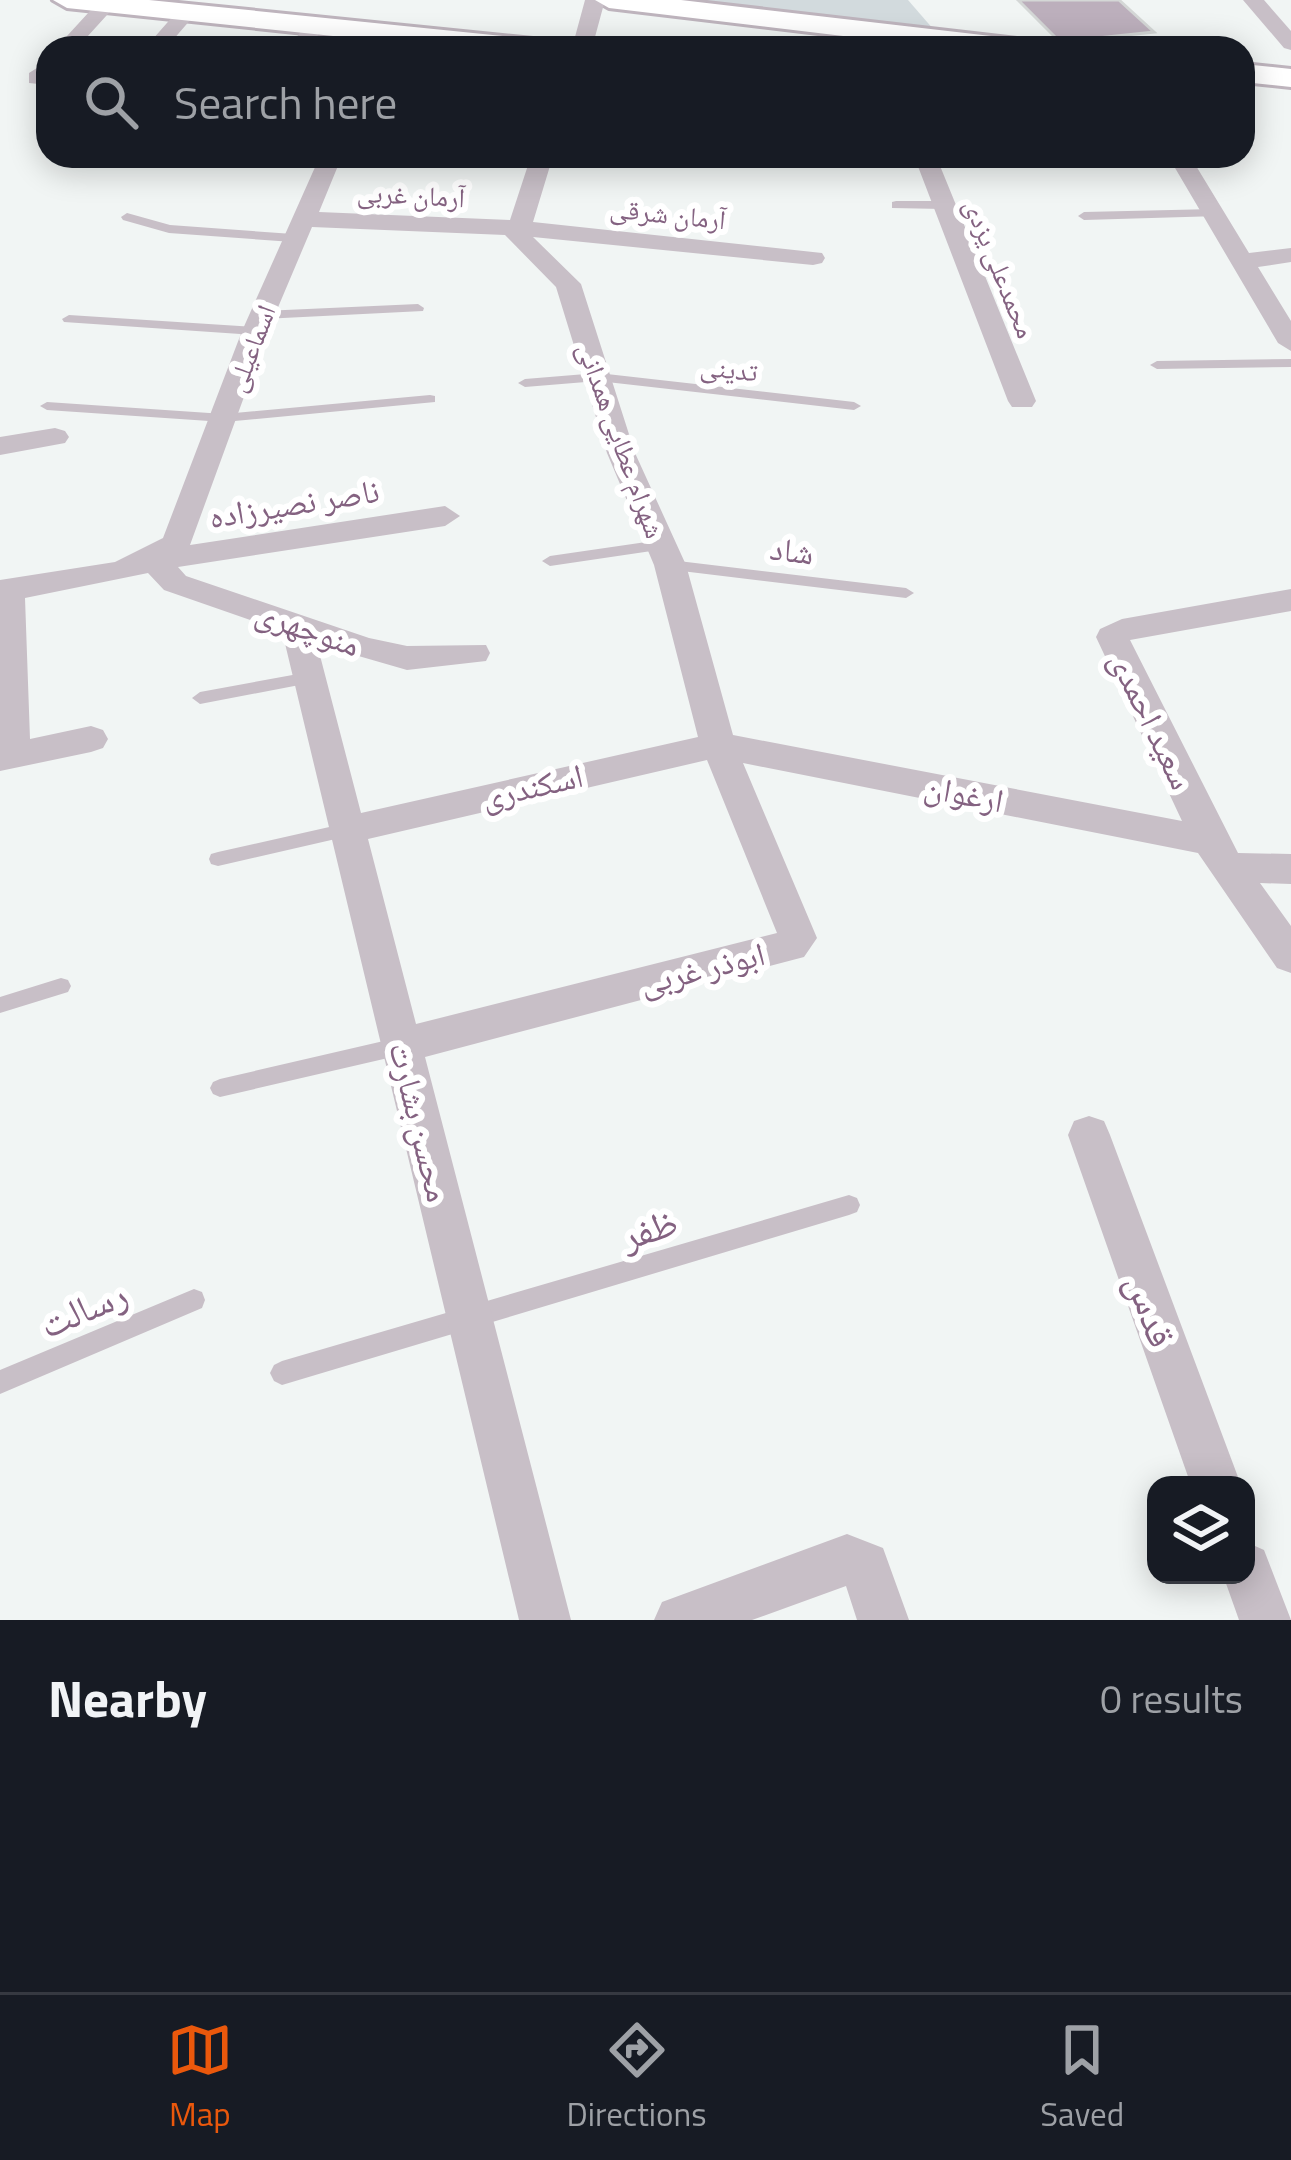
<!DOCTYPE html>
<meta charset="utf-8">
<style>
body{margin:0;font-family:"Titillium Web","Noto Naskh Arabic",sans-serif;background:#242831;color:#f1f3f6}
.controls{position:absolute;right:36px;bottom:36px;display:grid;overflow:hidden;border-radius:24px;box-shadow:0 6px 30px #0003}
.controls button{width:108px;height:108px;display:grid;place-items:center;padding:0;border:0;border-bottom:3px solid #363941;background:#171b24;color:#f1f3f6;font:60px sans-serif}
.list{margin:0;padding:0;list-style:none}
h2{display:flex;justify-content:space-between;align-items:center;height:156px;margin:0;padding:0 48px;font-size:51px}
h2 small{font-size:39px;font-weight:400;color:#9ea1a6}
.icon{flex:none;width:66px;height:66px;fill:none;stroke:currentColor;stroke-width:2;stroke-linecap:round;stroke-linejoin:round}
.map{position:relative;flex:none;width:1291px;height:1620px;overflow:hidden}
.search{position:absolute;background:#171b24;box-shadow:0 6px 30px #0003;left:36px;right:36px;top:36px;height:132px;display:flex;align-items:center;gap:30px;box-sizing:border-box;padding:0 42px;border-radius:36px;color:#9ea1a6;font-size:45px}
.sheet{height:372px;background:#171b24}
nav{display:flex;justify-content:space-around;align-items:center;box-sizing:border-box;height:168px;border-top:3px solid #363941;background:#171b24;font-size:33px;color:#9ea1a6}
nav a{display:grid;justify-items:center;gap:6px}
nav .on{color:#ea580c}
.map>svg:first-child{display:block}
.green{fill:#d2dadd}
.building{fill:#bcafbc;stroke:#d4d7d6;stroke-width:3}
.lines{fill:none;stroke-linecap:round;stroke-linejoin:round}
.secondary-casing{stroke:#beb4bd;stroke-width:6}
.lane{fill:#c8bfc7;fill-rule:evenodd}
.street{fill:#c8bfc7;fill-rule:evenodd}
.secondary{fill:#fff;fill-rule:evenodd}
.labels{text-anchor:middle;dominant-baseline:central;stroke-width:12;stroke-linejoin:round;paint-order:stroke}
.far-street-label{font-size:27px;fill:#846281;stroke:#fff}
.street-label{font-size:33px;fill:#846281;stroke:#fff}
.near-street-label{font-size:39px;fill:#846281;stroke:#fff}
</style>
<div class="map">
<svg width="1291" height="1620" viewBox="0 0 1291 1620">
<rect width="100%" height="100%" fill="#f1f5f4"/>
<!-- green -->
<path class="green" d="M681 0H908L934 30Z"/>
<!-- building -->
<path class="building" d="M1018 0H1119L1154 32 1060 42Z"/>
<g class="lines">
<defs>
<path id="secondary" d="M53 0H149L533 39 548 48H448L67 8Z
M595 0H681L1017 39 1032 48H943L609 8Z
M1243 64 1291 69V87L1243 82Z"/>
</defs>
<!-- secondary casing -->
<use href="#secondary" class="secondary-casing"/>
<!-- lane -->
<path class="lane" d="M896 201H943L949 205 943 209 892 208V202Z
M1215 209 1219 210V216L1084 220 1078 216 1084 212Z
M127 213 170 225 293 234 299 238 293 242 169 233 123 220 121 217Z
M418 304 424 308 423 311 263 319 256 315 263 311Z
M69 315 255 327 262 331 255 335 64 322 62 319Z
M1291 359V367L1157 369 1150 365 1157 361Z
M598 373 854 402 861 406 854 410 598 381 525 387 518 383 525 379Z
M430 395 435 396V402L224 422 47 410 40 406 47 402 224 414Z
M660 540 665 541V549L550 566 542 561 550 556Z
M670 560 906 588 914 593 906 598 665 569 662 565 665 561Z
M309 672 315 674 317 678 315 682 200 704 192 698 200 692Z
M347 823 353 825 356 830 353 835 218 866 211 864 209 859 211 854 218 852Z
M61 978 68 980 71 986 68 992 0 1013V997Z
M401 1037 408 1040 411 1046 408 1052 401 1055 220 1097 213 1094 210 1088 213 1082 220 1079Z
M849 1195 857 1198 860 1205 857 1212 849 1215 282 1385 274 1381 270 1373 274 1365 282 1361Z
M194 1289 202 1292 205 1300 202 1308 0 1394V1370Z"/>
<!-- street -->
<path class="street" d="M100 0 117 4 77 48H56Z
M585 0H605L592 48H572Z
M1243 0H1264L1291 31V50L1284 48Z
M181 7 198 11 166 48H145Z
M315 19 325 25 309 48H289L308 21Z
M48 61V85L29 83V73Z
M320 156H342L319 212 510 220 531 156H553L533 222 822 253 825 258 822 263 813 265 533 237 581 284 635 453 686 565 733 735 1182 821 1096 637 1100 629 1122 619 1291 589V611L1130 640 1238 853 1291 854V884L1260 883 1291 926V973L1277 968 1198 853 743 763 817 938 804 957 425 1057 571 1620H519L282 631 164 590 148 573 25 598 30 739 91 726 103 730 108 739 103 748 91 752 0 771V580L115 562 163 538 242 331ZM312 227 505 235 556 287 607 453 654 565 698 737 361 813 317 644 407 670 486 661 490 653 486 645 407 646 369 638 186 576 178 567 445 526 460 516 445 506 190 545 268 331ZM707 760 777 933 416 1024 368 839Z
M914 156H936L1036 401 1032 407H1012L1008 401Z
M1168 156H1190L1249 253 1291 248V262L1258 267 1291 321V351L1278 343Z
M55 428 65 431 69 437 65 443 0 455V437Z
M1089 1116 1104 1121 1110 1135 1241 1485H1191L1068 1135 1074 1121Z
M847 1534 883 1548 909 1620H857L846 1586 752 1620H654L662 1602Z
M1246 1542 1264 1550 1291 1620H1239L1223 1575H1246Z"/>
<!-- secondary -->
<use href="#secondary" class="secondary"/>
</g>
<g class="labels">
<!-- far-street labels -->
<g class="far-street-label">
<text transform="translate(411 194) rotate(3)">آرمان غربی</text>
<text transform="translate(668 213) rotate(6)">آرمان شرقی</text>
<text transform="translate(1001 268) rotate(68)">محمدعلی یزدی</text>
<text transform="translate(250 348) rotate(-69)">اسماعیلی</text>
<text transform="translate(729 368) rotate(6)">تدینی</text>
<text transform="translate(622 440) rotate(70)">شهرام عطایی همدانی</text>
</g>
<!-- street labels -->
<g class="street-label">
<text transform="translate(294 503) rotate(-9)">ناصر نصیرزاده</text>
<text transform="translate(792 550) rotate(7)">شاد</text>
<text transform="translate(308 628) rotate(19)">منوچهری</text>
<text transform="translate(1152 720) rotate(64)">سعید احمدی</text>
<text transform="translate(532 786) rotate(-13)">اسکندری</text>
<text transform="translate(964 793) rotate(11)">ارغوان</text>
<text transform="translate(702 968) rotate(-14)">ابوذر غربی</text>
<text transform="translate(420 1122) rotate(76)">محسن بشارت</text>
</g>
<!-- near-street labels -->
<g class="near-street-label">
<text transform="translate(649 1228) rotate(-17)">ظفر</text>
<text transform="translate(83 1308) rotate(-23)">رسالت</text>
<text transform="translate(1152 1310) rotate(70)">قدس</text>
</g>
</g>
</svg>
<div class="controls">
<button><svg class="icon" aria-label="layers" viewBox="0 0 24 24"><path d="M12 4l9 5-9 5-9-5zM3 14l9 5 9-5"/></svg></button>
</div>
<div class="search"><svg class="icon" aria-label="search" viewBox="0 0 24 24"><circle cx="10" cy="10" r="6"/><path d="M15 15l6 6"/></svg>Search here</div>
</div>
<section class="sheet">
<h2>Nearby<small>0 results</small></h2>
<ul class="list">
</ul>
</section>
<nav>
<a class="on"><svg class="icon" aria-label="map" viewBox="0 0 24 24"><path d="M3 6l6-2 6 2 6-2v14l-6 2-6-2-6 2zM9 4v14M15 6v14"/></svg>Map</a>
<a><svg class="icon" aria-label="directions" viewBox="0 0 24 24"><path d="M12 3l9 9-9 9-9-9zM9 14v-3h6M13 9l2 2-2 2"/></svg>Directions</a>
<a><svg class="icon" aria-label="saved" viewBox="0 0 24 24"><path d="M7 4h10v16l-5-4-5 4z"/></svg>Saved</a>
</nav>
